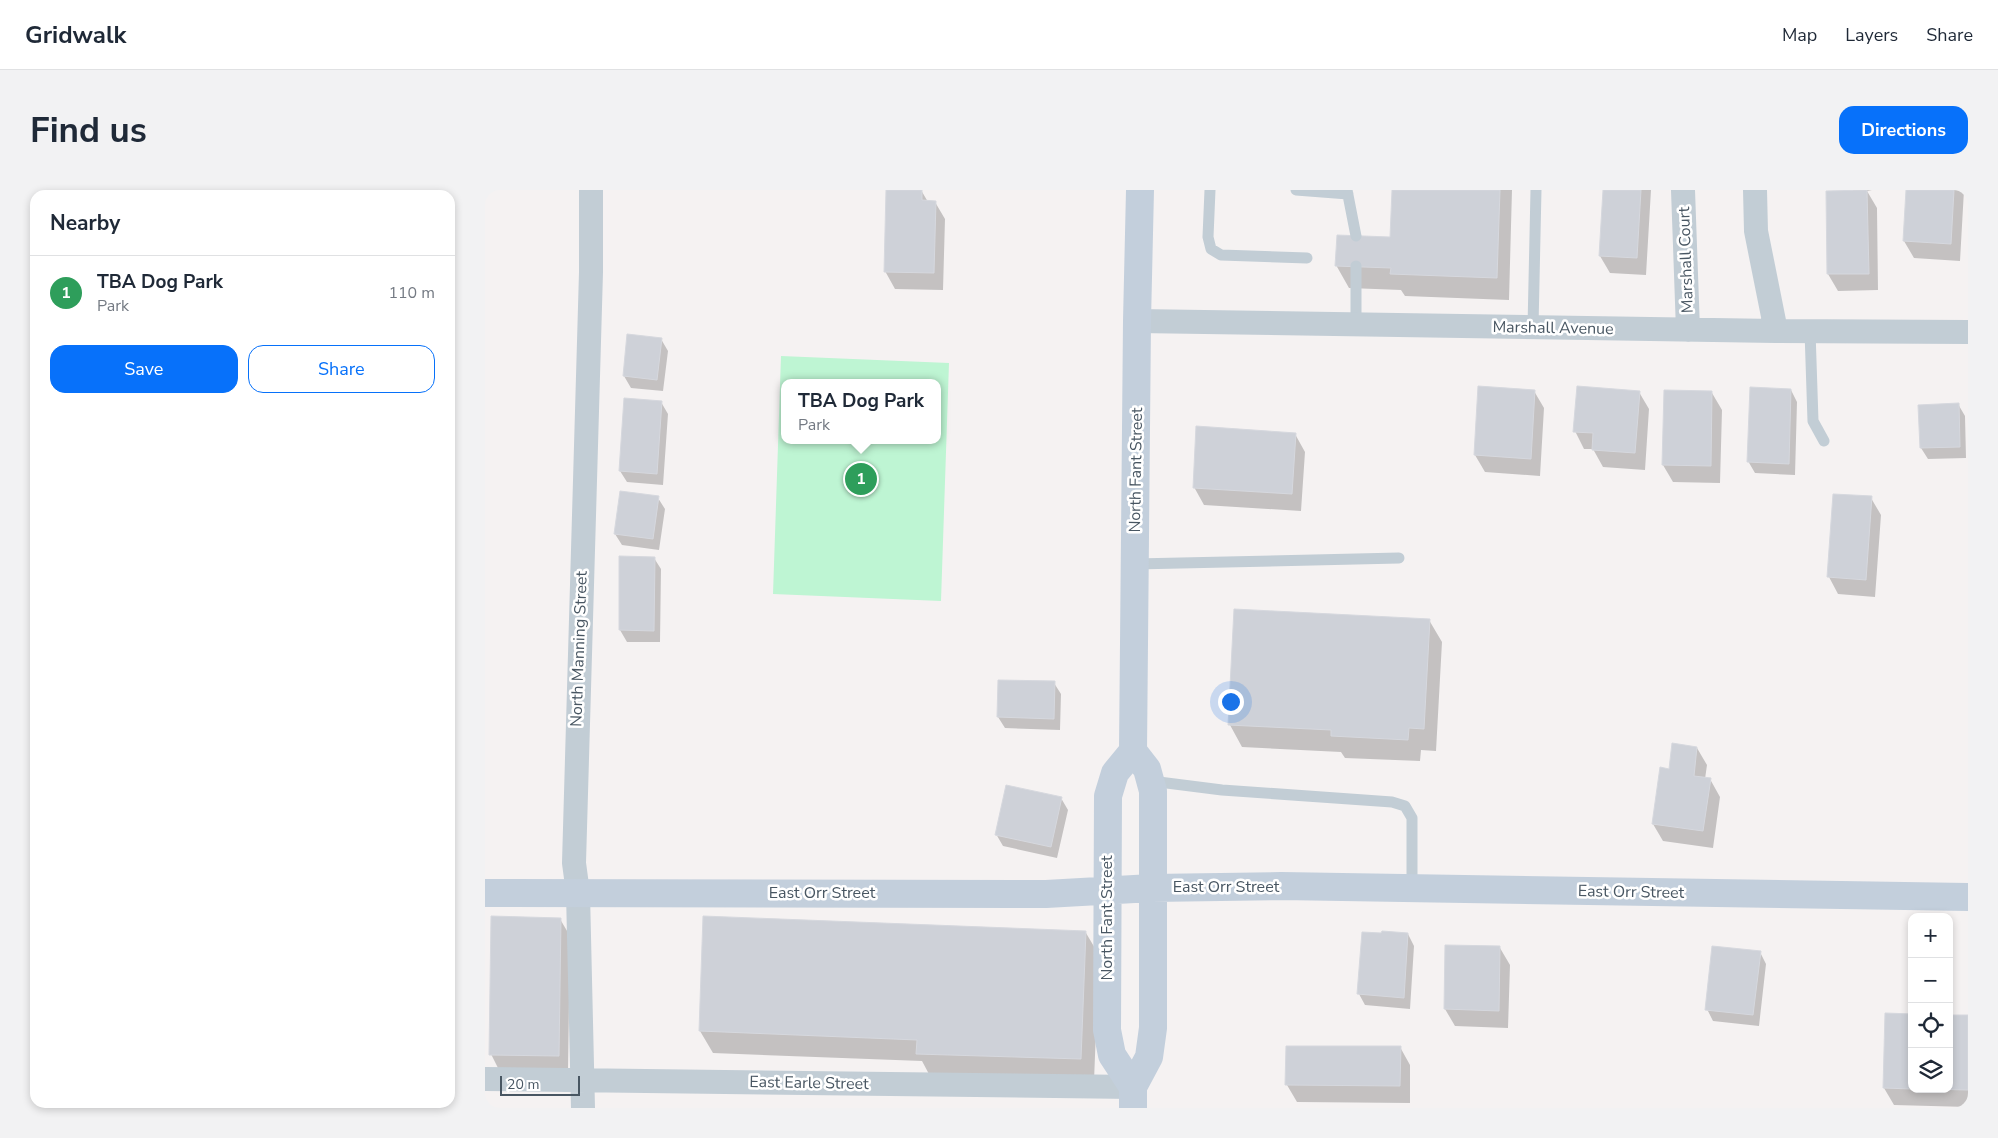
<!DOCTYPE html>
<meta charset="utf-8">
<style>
body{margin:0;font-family:"Nunito Sans",sans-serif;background:#f2f2f3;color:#1f2937}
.controls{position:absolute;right:15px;bottom:15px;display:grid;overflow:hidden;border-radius:10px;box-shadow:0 2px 8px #0003}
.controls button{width:45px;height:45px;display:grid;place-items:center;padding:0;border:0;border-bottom:1px solid #e0e1e3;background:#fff;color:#1f2937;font:25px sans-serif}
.scale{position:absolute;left:15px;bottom:12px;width:80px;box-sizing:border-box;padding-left:5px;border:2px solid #485662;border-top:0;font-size:14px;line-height:18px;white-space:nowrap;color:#485662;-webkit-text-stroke:4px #fff;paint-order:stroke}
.you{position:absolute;left:745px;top:511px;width:18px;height:18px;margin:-12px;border:4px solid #fff;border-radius:50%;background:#1a73e8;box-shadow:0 0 0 8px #1a73e833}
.badge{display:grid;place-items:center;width:32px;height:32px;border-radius:50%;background:#0771fa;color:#fff;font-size:16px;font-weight:700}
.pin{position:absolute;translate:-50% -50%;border:2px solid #fff;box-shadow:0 1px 5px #0006}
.popup{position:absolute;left:296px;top:189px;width:160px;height:65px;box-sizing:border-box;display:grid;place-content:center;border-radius:10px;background:#fff;filter:drop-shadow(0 1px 4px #0005);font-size:16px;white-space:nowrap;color:#747a83}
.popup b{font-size:19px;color:#1f2937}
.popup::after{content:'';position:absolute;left:50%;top:100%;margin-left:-10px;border:10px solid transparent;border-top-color:#fff}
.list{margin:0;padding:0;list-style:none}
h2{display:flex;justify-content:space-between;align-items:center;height:65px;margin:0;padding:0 20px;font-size:21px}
h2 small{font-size:16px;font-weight:400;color:#747a83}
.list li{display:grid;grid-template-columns:32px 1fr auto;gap:15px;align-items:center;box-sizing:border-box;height:75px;padding:0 20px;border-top:1px solid #e0e1e3}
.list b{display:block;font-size:19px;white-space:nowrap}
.list p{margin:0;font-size:16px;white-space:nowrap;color:#747a83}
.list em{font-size:16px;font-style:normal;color:#747a83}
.actions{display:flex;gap:10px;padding:15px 20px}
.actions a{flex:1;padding:11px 0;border:1px solid #0771fa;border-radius:15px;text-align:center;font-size:18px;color:#0771fa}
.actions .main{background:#0771fa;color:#fff}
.icon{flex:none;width:28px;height:28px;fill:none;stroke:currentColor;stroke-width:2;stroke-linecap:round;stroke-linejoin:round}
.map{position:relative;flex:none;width:1483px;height:918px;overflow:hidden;border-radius:15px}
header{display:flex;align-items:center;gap:30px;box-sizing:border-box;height:70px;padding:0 25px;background:#fff;border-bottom:1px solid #e0e1e3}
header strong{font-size:24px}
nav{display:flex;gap:28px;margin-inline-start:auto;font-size:18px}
.intro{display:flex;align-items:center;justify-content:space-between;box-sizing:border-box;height:120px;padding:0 30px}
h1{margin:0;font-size:35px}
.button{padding:12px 22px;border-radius:15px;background:#0771fa;color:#fff;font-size:18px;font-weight:700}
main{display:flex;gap:30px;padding:0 30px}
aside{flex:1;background:#fff;border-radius:15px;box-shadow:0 2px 8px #0003}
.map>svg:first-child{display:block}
.green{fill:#bef5d3;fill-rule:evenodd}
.shadow{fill:#0003}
.building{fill:#ced1d8;stroke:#d6d8de}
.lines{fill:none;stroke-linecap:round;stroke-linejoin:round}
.lane{stroke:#c2cdd5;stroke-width:11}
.street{stroke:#c2cdd5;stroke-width:24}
.secondary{stroke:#c3cfdc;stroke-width:28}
.labels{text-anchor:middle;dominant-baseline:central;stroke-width:5;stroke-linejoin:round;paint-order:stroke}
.street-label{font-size:16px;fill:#485662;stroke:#fff}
</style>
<header>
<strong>Gridwalk</strong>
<nav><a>Map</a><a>Layers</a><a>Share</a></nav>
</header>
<div class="intro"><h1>Find us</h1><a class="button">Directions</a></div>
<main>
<aside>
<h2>Nearby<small></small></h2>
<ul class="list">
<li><span class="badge" style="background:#2e9e5b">1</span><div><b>TBA Dog Park</b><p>Park</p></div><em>110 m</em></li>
</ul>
<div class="actions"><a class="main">Save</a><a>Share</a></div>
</aside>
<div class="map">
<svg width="1483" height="918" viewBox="0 0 1483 918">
<rect width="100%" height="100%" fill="#f5f2f2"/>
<!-- green -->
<path class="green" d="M296 166 464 173 456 411 288 404ZM300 193H452V250H300Z"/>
<!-- shadow -->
<path class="shadow" d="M402 0H436L443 12H450L460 29 458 100 410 99 400 81Z
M901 0H1027L1024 110 920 106 916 100 864 98 851 75 906 49 908 0Z
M1119 0H1166L1161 85 1125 83 1115 66Z
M1368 0H1387L1382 1 1392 18 1393 100 1353 101 1343 84Z
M1422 0H1479L1475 71 1429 68 1419 51Z
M143 145 176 149 183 161 178 201 146 198 139 186Z
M1306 200 1312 212 1310 285 1270 283 1263 271Z
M1049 201 1059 218 1055 286 1000 282 990 265Z
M1154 202 1164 219 1160 280 1118 277 1108 259H1099L1090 241Z
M1227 203 1237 220 1235 293 1188 292 1178 275Z
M176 212 183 224 178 295 142 292 135 281Z
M1473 214 1480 226 1481 268 1443 269 1436 258Z
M810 244 820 262 816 321 719 315 709 297Z
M173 308 180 319 174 360 137 355 130 344Z
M1386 308 1396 325 1390 407 1353 404 1344 387Z
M136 367 169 368 176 379 175 452H142L135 440Z
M944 430 957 452 951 561 936 560 935 571 860 568 856 562 757 557 745 535Z
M569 493 576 504 575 540 520 538 513 527Z
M1212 558 1222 575 1220 589H1225L1235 607 1228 658 1178 651 1168 634Z
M576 608 583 620 572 668 518 656 511 644Z
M75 729 85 746 83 882H15L6 864Z
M601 743 614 765 609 891 445 886 437 871 228 863 215 841Z
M923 744 929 756 925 819 880 815 874 804Z
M961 756 1015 758 1025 775 1023 838 970 836 960 819Z
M1275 762 1281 774 1274 836 1228 831 1222 819Z
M1427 825V899H1464L1483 827V917L1409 915 1399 898Z
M915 857 925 875V913L812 912 802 895Z"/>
<!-- building -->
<path class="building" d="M401 0H437V10L451 11 449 83 399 82Z
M907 0H1015L1012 88 905 84 906 78 850 76 852 45 905 47Z
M1118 0H1156L1152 68 1114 66Z
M1382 0 1384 84H1342L1341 1Z
M1421 0H1469L1466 54 1418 51Z
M142 144 177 148 172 190 138 186Z
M993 196 1050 200 1046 269 989 265Z
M1092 196 1155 201 1150 263 1107 260 1108 243 1088 242Z
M1265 197 1306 199 1304 274 1262 272Z
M1179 200 1227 201 1226 276 1177 275Z
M139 208 177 211 172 284 134 281Z
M1474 213 1475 257 1435 258 1433 215Z
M711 236 811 243 807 304 708 298Z
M135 301 174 306 168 349 129 344Z
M1348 304 1387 306 1381 390 1342 387Z
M134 366 170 367 169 441 134 440Z
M749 419 945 429 939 539 924 538 923 550 846 546V540L743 535Z
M513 490 570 491 569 529 512 527Z
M1187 553 1212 557 1209 586 1226 588 1218 641 1167 634 1175 577 1184 579Z
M521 595 577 607 566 657 510 645Z
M6 726 76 728 74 866 4 865Z
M218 726 601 741 596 869 431 864 432 850 214 841Z
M897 741 923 743 919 808 872 804 877 742 896 743Z
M960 755 1015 756 1014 821 959 819Z
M1227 756 1276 761 1268 825 1220 820Z
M1400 823 1427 824V899L1398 898Z
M1464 825H1483V900L1442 899H1464Z
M801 856H916L915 896 800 895Z"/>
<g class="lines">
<!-- lane -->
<path class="lane" d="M725 0 723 47 726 59 736 65 822 68
M811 0 863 4
M862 0 871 46
M871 76V135
M1048 137 1051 0
M1325 141 1328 231 1339 251
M650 374 914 368
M666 591 737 600 907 612 920 616 927 628V698"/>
<!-- street -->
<path class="street" d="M1198 0 1203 140
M1270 0 1271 41 1291 141
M652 131 1291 141 1483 142
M0 889 648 897
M98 918 93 703 89 673 106 82V0"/>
<!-- secondary -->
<path class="secondary" d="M0 703 561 704 667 698 796 696 1483 707
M648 897 627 865 622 840 623 606 630 583 648 561
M648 918V897L664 867 668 838V601L662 579 648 561 652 131 655 0"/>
</g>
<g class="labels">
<!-- street labels -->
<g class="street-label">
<text transform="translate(1201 70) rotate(-92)">Marshall Court</text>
<text transform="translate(1068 138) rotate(1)">Marshall Avenue</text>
<text transform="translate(651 280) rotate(-89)">North Fant Street</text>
<text transform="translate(94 459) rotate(-88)">North Manning Street</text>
<text x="741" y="697">East Orr Street</text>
<text transform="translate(1146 702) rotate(1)">East Orr Street</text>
<text x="337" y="703">East Orr Street</text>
<text transform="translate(622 728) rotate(-90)">North Fant Street</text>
<text transform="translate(324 893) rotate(1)">East Earle Street</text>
</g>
</g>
</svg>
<div class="controls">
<button>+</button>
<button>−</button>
<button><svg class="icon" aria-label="locate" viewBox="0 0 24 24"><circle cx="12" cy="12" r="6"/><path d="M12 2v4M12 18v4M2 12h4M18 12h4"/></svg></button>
<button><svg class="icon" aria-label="layers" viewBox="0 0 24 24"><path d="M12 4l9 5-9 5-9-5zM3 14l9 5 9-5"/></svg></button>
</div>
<div class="scale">20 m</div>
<div class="you"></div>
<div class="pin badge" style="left:376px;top:289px;background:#2e9e5b">1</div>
<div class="popup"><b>TBA Dog Park</b>Park</div>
</div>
</main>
